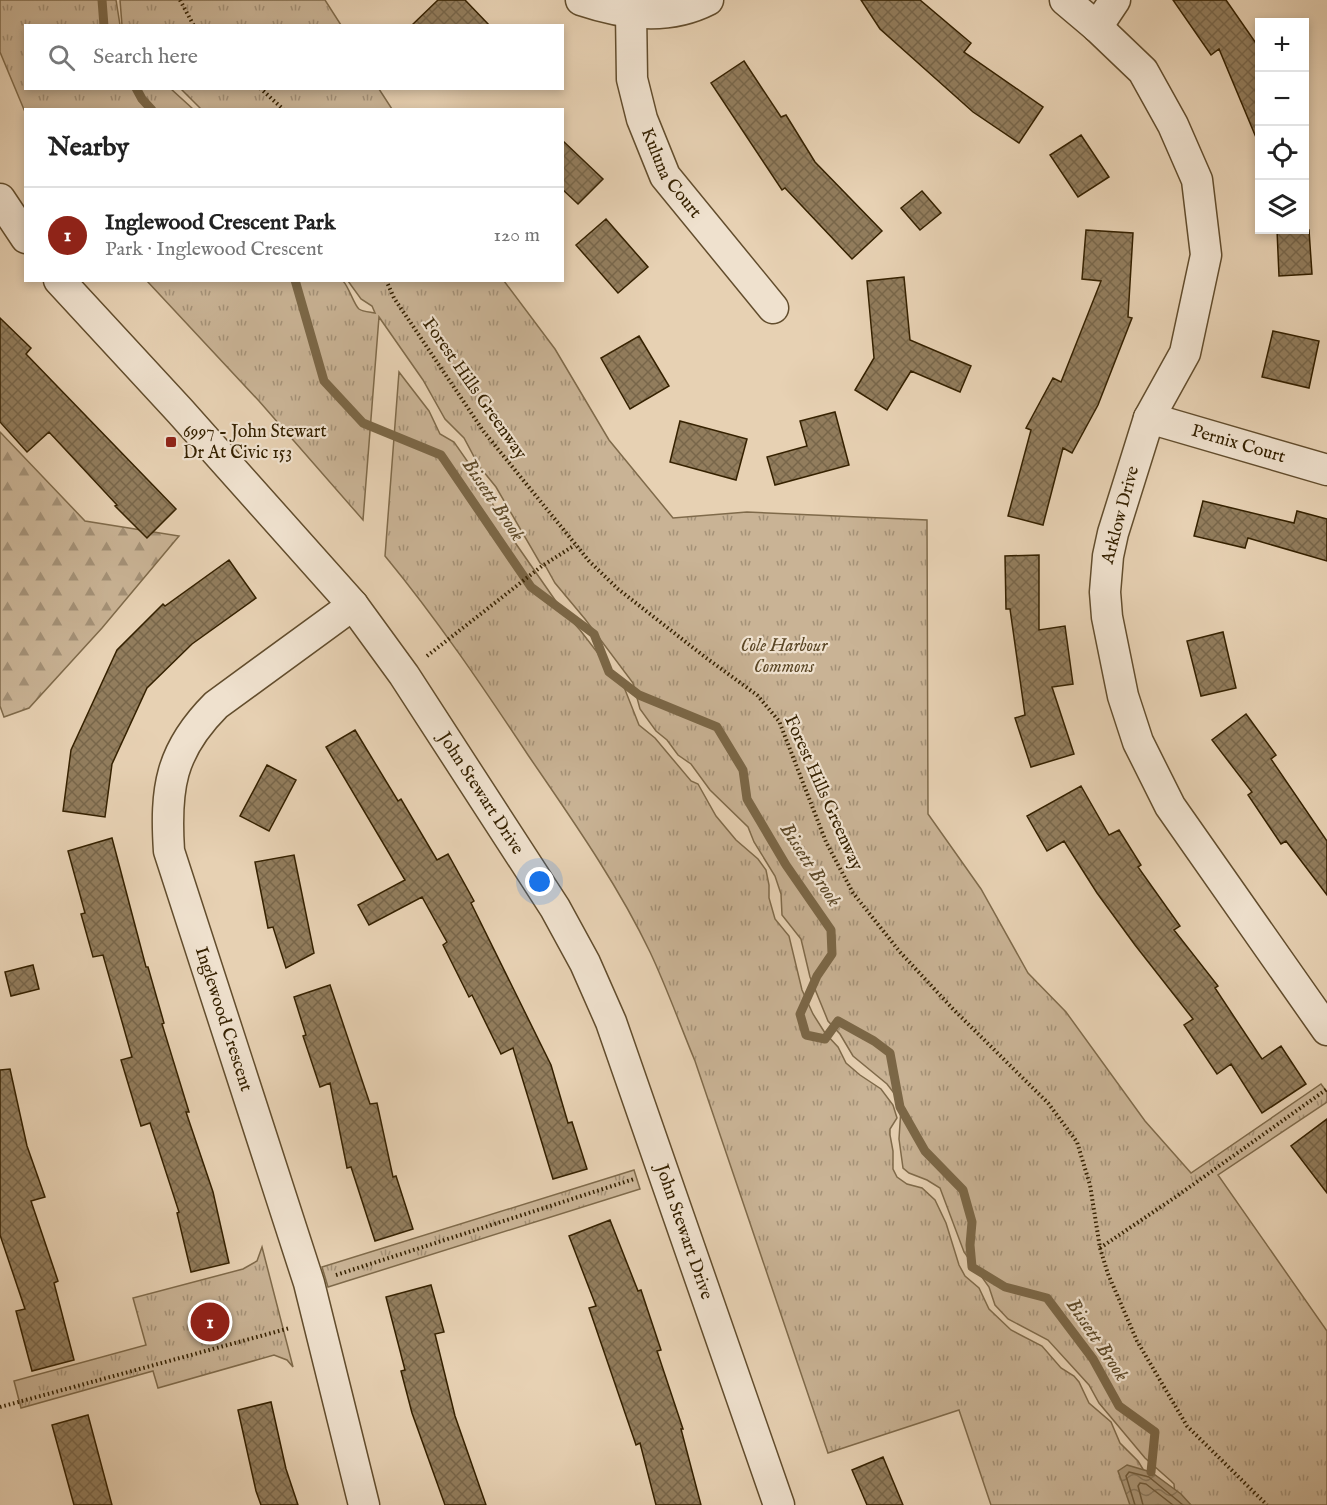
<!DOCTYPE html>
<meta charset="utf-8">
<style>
body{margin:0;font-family:"IM FELL English",serif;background:#f6f6f6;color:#222}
.controls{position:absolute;right:18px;top:18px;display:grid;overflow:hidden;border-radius:0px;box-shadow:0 3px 9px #0003}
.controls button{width:54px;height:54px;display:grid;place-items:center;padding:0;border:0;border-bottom:2px solid #e0e0e0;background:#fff;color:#222;font:30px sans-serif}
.you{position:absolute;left:540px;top:882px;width:21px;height:21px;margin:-15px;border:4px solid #fff;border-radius:50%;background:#1a73e8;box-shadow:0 0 0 9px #1a73e833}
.badge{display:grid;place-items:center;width:39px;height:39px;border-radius:50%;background:#8f2418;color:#fff;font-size:20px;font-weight:700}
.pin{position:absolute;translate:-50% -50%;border:3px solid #fff;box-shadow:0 2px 6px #0006}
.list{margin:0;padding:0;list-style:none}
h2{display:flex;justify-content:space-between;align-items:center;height:78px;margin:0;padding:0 24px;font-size:26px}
h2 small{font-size:20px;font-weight:400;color:#767676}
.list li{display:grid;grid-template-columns:39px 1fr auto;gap:18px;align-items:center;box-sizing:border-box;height:96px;padding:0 24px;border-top:2px solid #e0e0e0}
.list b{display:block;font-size:22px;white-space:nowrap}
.list p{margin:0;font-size:20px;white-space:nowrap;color:#767676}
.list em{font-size:20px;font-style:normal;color:#767676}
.icon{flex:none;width:33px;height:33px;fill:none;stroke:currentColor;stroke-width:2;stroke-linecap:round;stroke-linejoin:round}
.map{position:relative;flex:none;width:1327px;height:1505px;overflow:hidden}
.search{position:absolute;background:#fff;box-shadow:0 3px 9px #0003;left:24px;top:24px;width:540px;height:66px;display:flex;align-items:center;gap:15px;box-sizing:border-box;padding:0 21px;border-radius:0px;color:#767676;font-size:22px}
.panel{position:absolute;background:#fff;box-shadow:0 3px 9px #0003;left:24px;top:108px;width:540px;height:174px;border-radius:0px}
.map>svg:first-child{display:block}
.forest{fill:url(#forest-firs);stroke:#7f6a4a;stroke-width:1.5}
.park{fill:url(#park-tufts);stroke:#7f6a4a;stroke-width:1.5}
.water{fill:url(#water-waves);stroke:#7b6747;stroke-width:1.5}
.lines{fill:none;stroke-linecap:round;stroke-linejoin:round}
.shore{stroke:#705b3b;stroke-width:1.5}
.stream{stroke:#7b6747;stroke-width:9}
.building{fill:url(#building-cross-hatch);stroke:#352100;stroke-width:1.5}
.minor-casing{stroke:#624d2d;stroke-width:33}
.path{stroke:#352100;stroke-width:4;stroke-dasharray:1.5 3;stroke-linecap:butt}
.minor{stroke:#efe1ce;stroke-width:30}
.poi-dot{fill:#8f2418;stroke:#efe1ce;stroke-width:2}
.labels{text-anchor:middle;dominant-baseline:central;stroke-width:4.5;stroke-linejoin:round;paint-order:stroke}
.street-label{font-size:18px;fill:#352100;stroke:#efe1ce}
.poi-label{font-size:18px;fill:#352100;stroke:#efe1ce;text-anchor:start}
.park-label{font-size:18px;font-style:italic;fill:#5a4625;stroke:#efe1ce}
.water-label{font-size:20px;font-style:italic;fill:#5e4a29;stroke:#efe1ce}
</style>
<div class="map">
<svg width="1327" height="1505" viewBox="0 0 1327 1505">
<defs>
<pattern id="forest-firs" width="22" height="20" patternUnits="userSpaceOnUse" patternTransform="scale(1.5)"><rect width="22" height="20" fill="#c9b395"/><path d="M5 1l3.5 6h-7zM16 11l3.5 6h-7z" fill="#a49177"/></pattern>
<pattern id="park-tufts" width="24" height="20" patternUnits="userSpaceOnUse" patternTransform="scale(1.5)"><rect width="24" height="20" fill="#c9b395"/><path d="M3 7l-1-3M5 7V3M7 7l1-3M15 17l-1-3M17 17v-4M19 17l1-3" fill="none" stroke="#a49177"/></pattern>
<pattern id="water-waves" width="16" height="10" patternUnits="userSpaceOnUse" patternTransform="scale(1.5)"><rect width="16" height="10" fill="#aa9576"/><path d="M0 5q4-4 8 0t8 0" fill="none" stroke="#8b795e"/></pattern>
<pattern id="building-cross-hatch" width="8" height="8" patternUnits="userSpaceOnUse" patternTransform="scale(1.5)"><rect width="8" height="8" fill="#927d5d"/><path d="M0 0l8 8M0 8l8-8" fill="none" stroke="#78664a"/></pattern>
</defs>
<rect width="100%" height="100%" fill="#e7d1b3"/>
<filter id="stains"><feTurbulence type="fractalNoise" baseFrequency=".00333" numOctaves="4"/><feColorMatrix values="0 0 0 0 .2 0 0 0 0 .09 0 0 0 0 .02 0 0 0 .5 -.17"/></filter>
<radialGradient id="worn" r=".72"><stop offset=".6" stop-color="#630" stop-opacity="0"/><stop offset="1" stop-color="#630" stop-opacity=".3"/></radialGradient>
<!-- forest -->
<path class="forest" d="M0 432 85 521 179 536 102 628 29 708 4 717 0 706Z"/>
<!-- park -->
<path class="park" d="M0 0H116L120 25 26 26V88L171 89 193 109 26 110 25 112 0 52Z
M120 0H325L341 25H122Z
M181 89H379L392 109H201Z
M147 281H343C349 287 354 305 359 309 363 312 371 312 375 313L372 306 361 299 348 281H504L555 349 609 440 673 518 747 512 927 520 928 814 981 889 1028 973 1066 1012 1145 1121 1191 1173 1321 1084 1327 1092V1102L1218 1175 1327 1331V1505H1183L1175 1496 1174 1484 1171 1481 1145 1458 1099 1403 1089 1385 1048 1340 1008 1319 995 1305 989 1287 964 1252 940 1188 927 1180 909 1173 903 1168 899 1139 901 1108 897 1097 887 1084 853 1056 840 1034 828 1021 810 977 801 939 782 915 781 894 775 876 754 842 748 827 710 790 691 764 678 755 667 740 656 731 640 709 633 683 585 619 555 583 546 567 540 563 496 487 479 466 464 438 445 419 423 380 379 317 363 520 259 401Z
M399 372 429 411 440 434 454 442 484 485 495 509 514 541 562 610 580 630 624 687 639 725 655 738 691 781 698 784 716 816 736 840 758 859 766 870 769 885V898L775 919 789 936 802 990 813 1014 825 1033 838 1047 846 1063 860 1075 881 1089 893 1105 897 1118 890 1129V1135L893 1151V1169L897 1177 907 1184 922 1188 935 1200 946 1223 959 1265 965 1276 979 1288 989 1309 1011 1330 1042 1346 1061 1368 1074 1376 1079 1382 1089 1403 1111 1422 1120 1443 1138 1461 1165 1505H991L959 1410 828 1453 695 1061C680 1025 667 988 650 952 617 883 571 818 528 755 483 687 437 619 385 556Z
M634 1170 640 1189 328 1287 322 1267Z
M262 1247 293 1367 287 1360 274 1355 158 1388 153 1371 21 1408 14 1381 146 1345 133 1298 243 1269 257 1261Z"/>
<!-- water -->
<path class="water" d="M1127 1465 1151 1472 1181 1494 1191 1505H1130L1118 1471Z"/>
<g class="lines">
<!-- shore -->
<path class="shore" d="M1135 1505 1126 1476 1129 1472 1149 1477 1183 1505
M1143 1505 1138 1486 1140 1483 1146 1484 1173 1505"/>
<!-- stream -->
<path class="stream" d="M102 0 104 26
M136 88 142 99 152 110
M295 280 324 381 363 423 441 455 531 587 594 634 609 672 639 695 717 727 743 770 747 799 786 865 831 930 832 954 817 976 800 1014 806 1035 825 1039 838 1021 874 1041 890 1053 900 1107 925 1151 963 1190 972 1222 970 1245 972 1267 1005 1287 1047 1298 1093 1359 1119 1406 1155 1432 1151 1472"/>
</g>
<!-- building -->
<path class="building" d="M438 0H465L490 26H411Z
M861 0H920L971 43 964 52 1043 107 1019 143 973 112 880 29Z
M1173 0H1226L1260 49V147L1219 49 1211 55Z
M744 61 781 117 786 115 815 162 882 231 852 259 785 188 782 190 711 83Z
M1081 135 1109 177 1078 197 1050 155Z
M562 140 603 179 578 204 562 189Z
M922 191 941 213 920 230 901 208Z
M606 219 648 267 618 293 576 245Z
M1086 230 1133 233 1128 317 1132 318 1098 405 1072 453 1063 448 1043 525 1008 516 1031 430 1026 428 1053 378 1061 382 1101 281 1082 279Z
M1277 230H1309L1312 274 1279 276Z
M904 277 910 340 971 366 960 392 911 371 887 410 855 390 874 358 867 281Z
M0 318 31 348 26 354 176 509 147 538 115 506 117 505 49 432 27 452 0 422Z
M1273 331 1319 341 1309 388 1262 377Z
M639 336 669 386 630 409 601 358Z
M835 412 849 465 775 485 767 457 807 446 800 421Z
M680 421 747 439 736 480 670 462Z
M1203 501 1294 523 1297 511 1327 519V561L1248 538 1245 548 1194 536Z
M1039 555V630L1065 626 1073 684 1052 687 1074 754 1031 767 1015 718 1025 715 1010 609H1006L1005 556Z
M229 560 256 598 192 644 147 688 112 764 105 817 63 811 71 750 117 650 163 604 165 606Z
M1223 632 1236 688 1201 696 1187 641Z
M1246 714 1276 755 1271 759 1327 841V895L1286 841 1281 844 1248 795 1252 792 1212 740Z
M355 730 398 801 401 799 437 860 448 854 474 901 471 903 551 1065 568 1123 572 1122 587 1169 553 1179 513 1048 501 1054 472 995 469 997 443 945 447 942 422 897 369 925 358 905 405 880 326 747Z
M267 765 296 780 269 831 240 816Z
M1081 786 1109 835 1119 830 1141 865 1138 867 1180 926 1174 930 1218 986 1215 988 1262 1059 1281 1046 1306 1084 1262 1113 1231 1064 1217 1074 1184 1025 1193 1019 1135 945 1097 893 1064 841 1047 851 1027 816Z
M112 838 146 967H148L164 1023 162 1024 189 1112H186L213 1192 229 1263 191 1272 177 1213 179 1212 150 1123 141 1126 121 1060 132 1057 103 955 93 957 81 914 85 913 68 851Z
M294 855 314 953 286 968 273 927 268 928 255 862Z
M33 965 39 989 11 996 5 972Z
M330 985 370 1104 377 1103 393 1177 396 1176 413 1229 375 1241 351 1167 347 1168 330 1083 320 1087 303 1036 306 1035 294 997Z
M10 1069 27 1146 45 1197 31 1201 58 1281 54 1283 74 1360 32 1371 16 1311 25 1309 0 1235V1070Z
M1327 1119V1193L1291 1146Z
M610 1220 638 1291 641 1290 661 1350 657 1351 683 1429H681L701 1505H656L640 1443 636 1445 589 1308 596 1306 569 1236Z
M431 1285 444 1332 435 1334 455 1416 486 1505H445L412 1413 401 1371 405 1370 386 1297Z
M271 1402 286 1469 298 1505H261L256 1491 238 1410Z
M88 1415 112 1505H74L52 1425Z
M883 1457 903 1505H867L852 1470Z"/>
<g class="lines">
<defs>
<g id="minor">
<path d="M581 0C623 14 667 21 708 0"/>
<path d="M1065 0 1097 27 1143 71 1173 125 1197 180 1206 255 1185 353 1149 418 1113 533 1108 556 1105 592 1107 617 1123 696 1138 742 1170 806 1327 1030"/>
<path id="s1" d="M631 12 632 79 642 119 665 176 773 308"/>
<path d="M1097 27 1115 0"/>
<path d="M0 199 26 238"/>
<path id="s2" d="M59 280 180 411 353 605 404 675 555 908 585 963 611 1022 779 1505"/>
<path id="s3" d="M1149 418 1327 470"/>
<path id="s4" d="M353 605 216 705C170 751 165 789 169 851L309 1283 364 1505"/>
</g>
</defs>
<!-- minor casing -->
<use href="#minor" class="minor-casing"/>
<!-- path -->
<path class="path" d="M180 0 194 26
M260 88 284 110
M386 280 394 298 484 432 589 561 618 589 705 657 757 695 779 721 826 842 853 893 900 952 952 1008 1048 1103 1077 1142 1090 1185 1100 1248 1108 1274 1137 1341 1187 1426 1267 1505
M427 656 542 566 575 545
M1100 1248 1177 1196 1327 1089
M336 1275 634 1179
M0 1407 290 1328"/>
<!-- minor -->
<use href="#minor" class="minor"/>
</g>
<!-- markers -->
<rect class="poi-dot" x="165" y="436" width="12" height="12" rx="3"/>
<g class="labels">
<!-- street labels -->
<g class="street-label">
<text stroke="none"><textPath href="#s1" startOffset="170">Kuluna Court</textPath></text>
<text transform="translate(474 389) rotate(55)">Forest Hills Greenway</text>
<text stroke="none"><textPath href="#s3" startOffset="93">Pernix Court</textPath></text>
<text transform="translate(1121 515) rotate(-75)">Arklow Drive</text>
<text transform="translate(823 793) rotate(66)">Forest Hills Greenway</text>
<text stroke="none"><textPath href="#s2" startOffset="666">John Stewart Drive</textPath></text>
<text stroke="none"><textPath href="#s4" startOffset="506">Inglewood Crescent</textPath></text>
<text stroke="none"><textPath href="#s2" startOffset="1152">John Stewart Drive</textPath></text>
</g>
<!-- poi labels -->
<g class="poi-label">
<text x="183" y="432">6997 - John Stewart<tspan x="183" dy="21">Dr At Civic 153</tspan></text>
</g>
<!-- park labels -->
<g class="park-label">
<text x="784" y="646">Cole Harbour<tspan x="784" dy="21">Commons</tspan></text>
</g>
<!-- water labels -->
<g class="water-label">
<text transform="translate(493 500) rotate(56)">Bissett Brook</text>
<text transform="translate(810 865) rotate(57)">Bissett Brook</text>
<text transform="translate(1097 1340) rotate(56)">Bissett Brook</text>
</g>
</g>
<rect width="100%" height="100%" filter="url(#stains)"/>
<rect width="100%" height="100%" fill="url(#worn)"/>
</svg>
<div class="controls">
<button>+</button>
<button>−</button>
<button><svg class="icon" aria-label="locate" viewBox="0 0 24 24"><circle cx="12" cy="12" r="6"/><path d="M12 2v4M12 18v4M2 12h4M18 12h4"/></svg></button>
<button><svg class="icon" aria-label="layers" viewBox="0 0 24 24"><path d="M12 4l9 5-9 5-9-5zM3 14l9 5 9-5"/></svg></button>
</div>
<div class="you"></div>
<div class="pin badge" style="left:210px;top:1322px">1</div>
<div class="search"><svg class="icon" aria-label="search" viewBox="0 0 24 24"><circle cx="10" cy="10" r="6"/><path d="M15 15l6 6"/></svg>Search here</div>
<section class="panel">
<h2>Nearby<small></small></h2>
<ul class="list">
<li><span class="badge">1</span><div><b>Inglewood Crescent Park</b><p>Park · Inglewood Crescent</p></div><em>120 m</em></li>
</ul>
</section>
</div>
